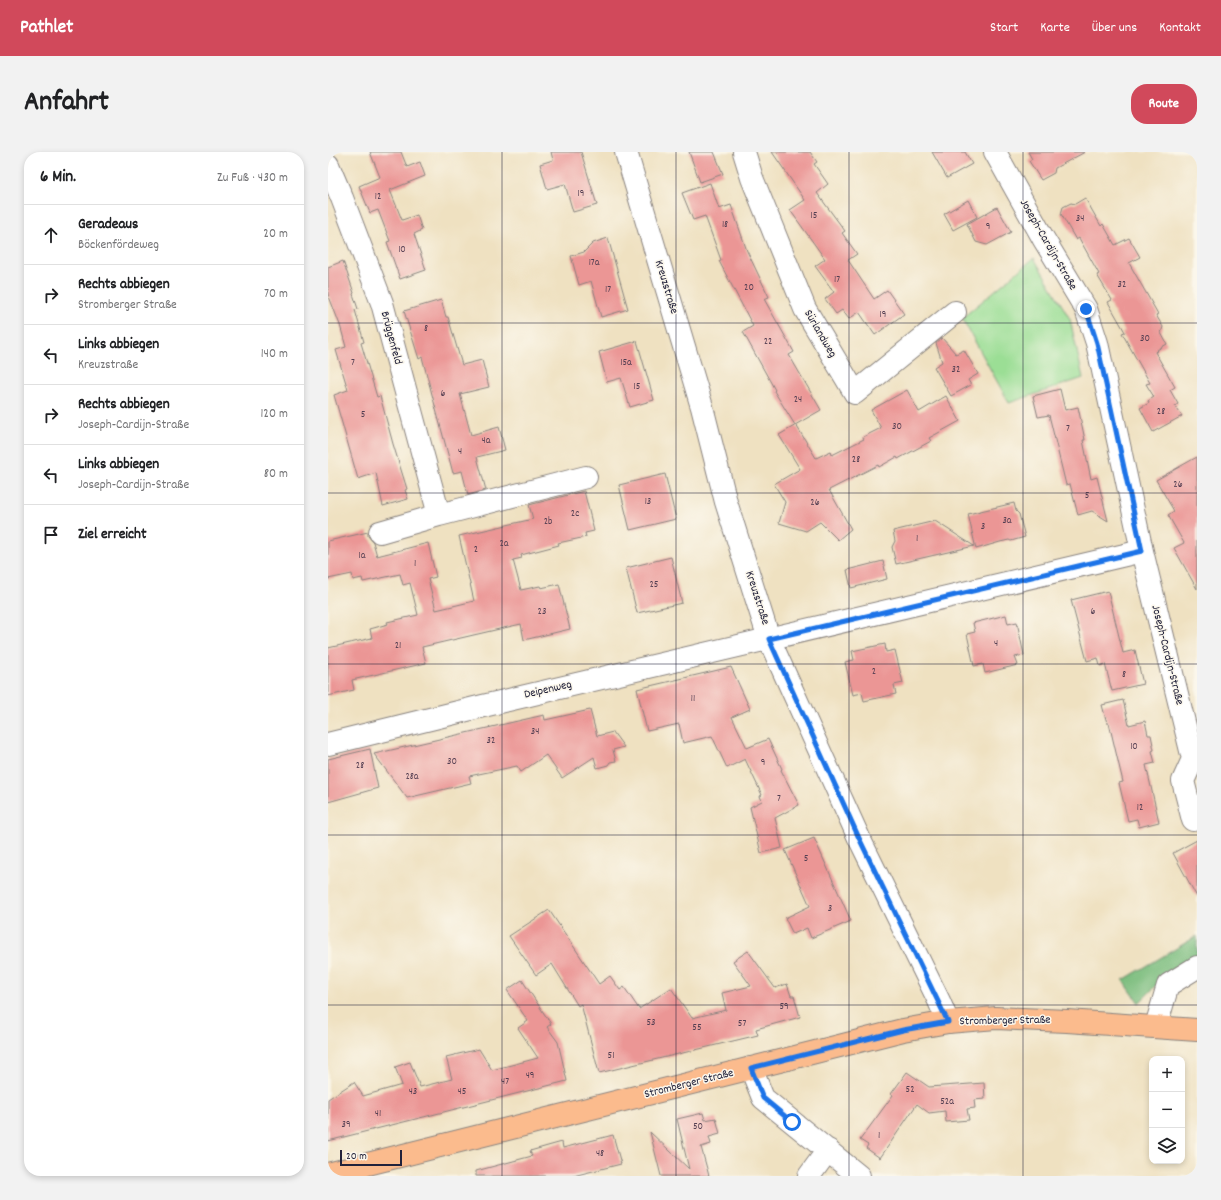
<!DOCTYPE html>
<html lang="de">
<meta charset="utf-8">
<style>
body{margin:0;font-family:Dekko,sans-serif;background:#f2f2f2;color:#202124}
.controls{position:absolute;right:12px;bottom:12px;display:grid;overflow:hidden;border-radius:8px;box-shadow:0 2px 6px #0003}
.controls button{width:36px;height:36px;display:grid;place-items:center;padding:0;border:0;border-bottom:1px solid #e0e0e0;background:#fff;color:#202124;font:20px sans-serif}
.scale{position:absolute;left:12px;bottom:10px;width:62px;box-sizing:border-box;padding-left:4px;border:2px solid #22223b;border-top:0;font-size:11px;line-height:14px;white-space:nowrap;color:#22223b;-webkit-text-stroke:3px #fbf7ec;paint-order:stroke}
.stop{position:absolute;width:12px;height:12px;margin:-9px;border:3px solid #1a73e8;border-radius:50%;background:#fff}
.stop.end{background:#1a73e8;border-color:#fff;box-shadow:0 1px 4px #0008}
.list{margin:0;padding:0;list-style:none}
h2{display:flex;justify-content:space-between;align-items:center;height:52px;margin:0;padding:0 16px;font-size:17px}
h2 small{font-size:13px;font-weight:400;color:#757577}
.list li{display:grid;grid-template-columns:26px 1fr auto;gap:12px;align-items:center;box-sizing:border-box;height:60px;padding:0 16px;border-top:1px solid #e0e0e0}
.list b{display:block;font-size:15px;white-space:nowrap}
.list p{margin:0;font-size:13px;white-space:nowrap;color:#757577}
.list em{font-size:13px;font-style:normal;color:#757577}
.icon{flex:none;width:22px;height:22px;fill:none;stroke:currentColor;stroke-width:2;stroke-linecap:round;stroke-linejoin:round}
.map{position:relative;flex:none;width:869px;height:1024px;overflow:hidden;border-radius:16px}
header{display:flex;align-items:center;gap:24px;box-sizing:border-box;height:56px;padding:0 20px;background:#d1495b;color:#fff}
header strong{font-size:19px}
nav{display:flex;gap:22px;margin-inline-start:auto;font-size:14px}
.intro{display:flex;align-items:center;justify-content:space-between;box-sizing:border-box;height:96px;padding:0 24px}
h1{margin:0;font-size:28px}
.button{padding:10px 18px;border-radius:16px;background:#d1495b;color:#fff;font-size:14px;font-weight:700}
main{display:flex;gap:24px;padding:0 24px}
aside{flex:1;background:#fff;border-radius:16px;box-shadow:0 2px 6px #0003}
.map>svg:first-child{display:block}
.green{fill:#9bde95;stroke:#5e8068}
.forest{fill:#7cbd7e;stroke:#4f705c}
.building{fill:#eb9695}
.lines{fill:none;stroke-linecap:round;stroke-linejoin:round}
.minor-casing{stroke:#88827e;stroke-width:24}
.major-casing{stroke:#88827e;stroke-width:24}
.minor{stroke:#fff;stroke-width:22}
.major{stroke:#fbbb8d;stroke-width:22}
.route{stroke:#1a73e8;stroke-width:5}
.grid{fill:none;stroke:#22223b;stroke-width:1;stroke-opacity:0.55}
.labels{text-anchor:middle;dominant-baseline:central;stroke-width:3;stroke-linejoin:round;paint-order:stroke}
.number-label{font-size:10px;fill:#543f52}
.street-label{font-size:12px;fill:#22223b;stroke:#fbf7ec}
</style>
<header>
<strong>Pathlet</strong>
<nav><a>Start</a><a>Karte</a><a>Über uns</a><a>Kontakt</a></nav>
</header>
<div class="intro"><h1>Anfahrt</h1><a class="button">Route</a></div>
<main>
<aside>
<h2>6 Min.<small>Zu Fuß · 430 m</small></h2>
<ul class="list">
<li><svg class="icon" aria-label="ahead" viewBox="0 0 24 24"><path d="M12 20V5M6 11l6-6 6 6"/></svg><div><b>Geradeaus</b><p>Böckenfördeweg</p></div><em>20 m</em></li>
<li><svg class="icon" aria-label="right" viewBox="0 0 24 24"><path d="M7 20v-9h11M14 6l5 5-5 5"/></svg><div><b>Rechts abbiegen</b><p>Stromberger Straße</p></div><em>70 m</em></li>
<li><svg class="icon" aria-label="left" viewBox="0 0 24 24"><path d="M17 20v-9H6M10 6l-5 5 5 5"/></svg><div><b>Links abbiegen</b><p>Kreuzstraße</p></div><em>140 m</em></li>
<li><svg class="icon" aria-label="right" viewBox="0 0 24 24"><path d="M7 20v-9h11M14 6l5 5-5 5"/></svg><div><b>Rechts abbiegen</b><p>Joseph-Cardijn-Straße</p></div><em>120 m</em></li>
<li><svg class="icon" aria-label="left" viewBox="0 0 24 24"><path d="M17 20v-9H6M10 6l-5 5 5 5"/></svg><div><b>Links abbiegen</b><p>Joseph-Cardijn-Straße</p></div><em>80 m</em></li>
<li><svg class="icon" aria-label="arrive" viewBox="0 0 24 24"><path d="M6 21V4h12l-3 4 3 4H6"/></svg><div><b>Ziel erreicht</b></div></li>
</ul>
</aside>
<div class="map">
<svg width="869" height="1024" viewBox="0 0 869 1024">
<rect width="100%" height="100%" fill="#fbf7ec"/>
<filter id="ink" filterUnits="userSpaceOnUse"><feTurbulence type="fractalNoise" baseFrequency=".025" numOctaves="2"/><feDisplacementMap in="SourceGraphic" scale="8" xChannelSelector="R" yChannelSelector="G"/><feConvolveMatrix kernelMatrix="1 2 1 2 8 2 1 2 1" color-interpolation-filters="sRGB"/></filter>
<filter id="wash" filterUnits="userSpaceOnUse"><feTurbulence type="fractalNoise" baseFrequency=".012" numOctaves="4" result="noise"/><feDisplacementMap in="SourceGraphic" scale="16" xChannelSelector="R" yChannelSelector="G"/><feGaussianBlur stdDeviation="0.9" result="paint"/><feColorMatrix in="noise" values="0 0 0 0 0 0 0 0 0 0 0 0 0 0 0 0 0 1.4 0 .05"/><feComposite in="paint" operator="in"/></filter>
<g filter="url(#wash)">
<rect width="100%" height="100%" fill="#efe1c1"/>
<!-- green -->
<path class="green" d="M706 106 742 167 755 226 681 251 634 166Z"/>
<!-- forest -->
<path class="forest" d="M869 784V806L834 828 811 851 795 828Z"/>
<g id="blocks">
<!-- building -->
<path class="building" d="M42 0H73L79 15 92 10 97 24 62 38 74 68 89 63 94 78 86 82 98 118 72 127 59 90 62 89 50 58 42 61 31 34 52 25Z
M223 0H253L269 53 245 60 237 32 219 37 212 12 225 8Z
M361 0H386L395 22 372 30Z
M444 0H482L489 10 486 12 500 32 489 41 517 79 514 81 529 102 520 108 546 147 559 138 576 162 547 183 531 160 521 167 514 158 508 162 497 147 506 140 487 114 497 107 462 58 477 48Z
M604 0H637L644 12 619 26Z
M700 0H757L727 16 726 21 713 28 701 9 704 7Z
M382 31 391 57 403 53 419 99 441 145 436 147 466 200 461 203 493 258 467 273 446 239 447 238 415 180 425 174 391 109 393 108 377 64 365 68 354 41Z
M757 46 773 74 775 72 787 93 801 86 812 105 801 111 830 162 828 163 835 175 833 181 839 192 829 198 830 199 827 200 847 235 842 238 850 252 847 254 854 264 825 280 812 256 821 251 820 249 826 245 818 232 822 231 794 181 797 180 780 150 784 148 769 123 771 122 751 86 748 88 733 62 735 55 743 51 747 52Z
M640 48 649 65 625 78 616 62Z
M669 55 683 80 659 93 648 90 639 72Z
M280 86 300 157 273 165 263 129 251 133 243 104 256 100 265 91Z
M15 109 26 141 25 142 30 157 27 158 36 190 33 191 49 245 52 244 65 292 79 337 77 338 80 347 55 354 48 321 30 327 6 243 20 238 8 198 18 195 12 173 0 142V115Z
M113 148 118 165H120L134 213 154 208 161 235 132 242 143 283 171 275 177 298 149 305 158 338 140 343 134 319 125 321 94 205 91 207 76 159Z
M614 186 628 202 636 198 650 222 640 228 643 233 623 244 606 215 614 210 608 191Z
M309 189 326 248 302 255 293 226 279 230 271 200Z
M732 237 737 258 750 255 757 288H755L763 327 769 325 780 369 764 359 750 363 742 332 738 333 721 263 710 265 705 244Z
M579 238 591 260 618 244 632 269 601 286 603 289 570 307 569 305 551 315 550 313 501 338 523 377 510 388 492 370 478 379 451 371 457 350 446 332 472 317 451 283 468 273 488 306 503 299 504 303 536 287 535 285 553 276 543 258Z
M869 305V437L846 396 856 391 840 363 846 359 828 328Z
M337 322 348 367 302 378 291 333Z
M256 339 266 379 257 381 258 385 230 391 231 393 193 403 194 406 185 408 193 438 212 434 213 436 231 432 242 477 196 488 193 472 94 495 98 511 24 528 26 538 0 544V496L44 486 42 477 60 472 59 470 90 463 82 431 75 433 72 422 35 430 34 426 25 428 24 422 0 427V389L40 380V384L45 390 49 404 100 391 108 425 100 427 108 458 146 449 131 384 205 367 201 353Z
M686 351 688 359 691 362 697 385 683 389 681 388 672 390 648 397 640 362Z
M607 369 646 394 568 412 564 395 567 389 565 379Z
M343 405 354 451 309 461 298 416Z
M555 409 559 427 523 436 519 418Z
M780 439 795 501 807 498 815 532 784 539 777 512 772 514 770 506 759 509 743 448Z
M678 463 680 472 689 470 696 503 687 505 690 513 657 521 655 512 646 514 639 482 647 480 645 471Z
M557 492 558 500 567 498 575 531 566 533 568 542 536 549 534 541 525 543 517 510 526 508 524 499Z
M403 515 422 557 404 565 419 596 440 587 454 617 453 618 471 653 447 666 454 696 433 701 422 655 434 649 432 644 434 643 417 607 399 616 384 584 355 591 351 572 319 579 309 537Z
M795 548 801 573 817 569 820 583H823L826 598 824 599 827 611 818 613 831 670 811 675 809 667 800 669 791 631 795 630 781 571H779L774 553Z
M262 558 269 584 285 580 296 595 285 598 288 609 282 610 280 613 269 616 266 605 234 626 218 603 193 620 189 614 141 624 143 631 79 646 46 602 216 563 217 568Z
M42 597 50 636 0 650V607Z
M486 686 523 769 483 786 479 776 465 782 457 766 482 754 457 698Z
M869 688V745L845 701Z
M221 758 271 832 282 824 292 838 296 835 311 857 343 836 364 866 398 858 394 841 423 834 405 809 420 799 447 836 459 832 463 844H466L472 865 428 877 430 883 271 921 253 852 250 854 224 812 208 823 181 784Z
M194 828 223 872 219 875 230 890 239 929 0 989V947L26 930 35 944 74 933 67 915 82 910 92 935 124 927 118 905 151 897 164 918 210 906 190 876 200 869 179 838Z
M579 920 601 935 656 931 657 947 646 948 647 956 639 957 641 968 618 970 617 959 601 961 589 952 552 1006 538 996 540 993 532 988 565 943 563 942Z
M375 961 377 968 388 966 392 982 381 985 383 992 373 995 381 1024H333L322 980 361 1017 349 967Z
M285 983 293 1012 245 1024H148V1019L204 1004 202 999 234 990 235 996Z"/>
</g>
</g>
<g filter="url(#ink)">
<use href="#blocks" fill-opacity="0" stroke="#88827e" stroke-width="1"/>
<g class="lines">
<defs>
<path id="minor" d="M298 0 374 255 398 350 441 487 531 686 611 849 620 870
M416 0 424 26 477 157 527 241 627 160
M667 0 715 86 758 157 769 191 814 399
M0 13 14 46 54 151 111 363
M52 380 111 363 258 325
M0 592 155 554 814 399 865 607 855 629 865 668 869 666
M828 874 840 833 869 815
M423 916 435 946 531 1024
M481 1024 500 998"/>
<path id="major" d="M0 1022 575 878 620 870 668 866 739 869 869 878"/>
</defs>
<!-- minor casing -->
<use href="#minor" class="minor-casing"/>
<!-- major casing -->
<use href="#major" class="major-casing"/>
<!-- minor -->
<use href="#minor" class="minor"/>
<!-- major -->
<use href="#major" class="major"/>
</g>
</g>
<g class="lines" filter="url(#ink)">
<!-- route -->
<path class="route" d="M464 970 435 946 423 916 575 878 620 870 531 686 441 487 814 399 769 191 758 157"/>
</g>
<!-- grid -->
<path class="grid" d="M174 0V1024M348 0V1024M521 0V1024M695 0V1024M0 171H869M0 341H869M0 512H869M0 683H869M0 853H869"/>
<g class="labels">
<!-- number labels -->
<g class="number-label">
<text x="253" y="42">19</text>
<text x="50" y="45">12</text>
<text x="486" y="64">15</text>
<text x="752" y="67">34</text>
<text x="397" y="73">18</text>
<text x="660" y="75">9</text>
<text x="74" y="98">10</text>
<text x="266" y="111">17a</text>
<text x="509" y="128">17</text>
<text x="794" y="133">32</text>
<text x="421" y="136">20</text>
<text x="280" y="138">17</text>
<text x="555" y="163">19</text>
<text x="98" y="177">8</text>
<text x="817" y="187">30</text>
<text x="440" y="190">22</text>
<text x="25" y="211">7</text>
<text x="298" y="211">15a</text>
<text x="628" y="218">32</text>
<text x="309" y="235">15</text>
<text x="115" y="242">6</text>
<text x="470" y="248">24</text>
<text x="833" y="260">28</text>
<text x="35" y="263">5</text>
<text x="569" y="275">30</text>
<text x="740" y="277">7</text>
<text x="158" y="289">4a</text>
<text x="132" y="300">4</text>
<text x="528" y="308">28</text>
<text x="850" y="333">26</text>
<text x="759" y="344">5</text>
<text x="320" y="350">13</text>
<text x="487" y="351">26</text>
<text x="247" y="362">2c</text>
<text x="679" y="369">3a</text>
<text x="220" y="370">2b</text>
<text x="655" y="375">3</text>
<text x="589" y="387">1</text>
<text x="176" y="392">2a</text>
<text x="148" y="398">2</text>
<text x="34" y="404">1a</text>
<text x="87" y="412">1</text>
<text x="326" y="433">25</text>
<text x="214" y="460">23</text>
<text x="765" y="460">6</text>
<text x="668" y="492">4</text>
<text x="70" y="494">21</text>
<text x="546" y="520">2</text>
<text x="796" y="523">8</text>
<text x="365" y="547">11</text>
<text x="207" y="580">34</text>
<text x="163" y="589">32</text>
<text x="806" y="595">10</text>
<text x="124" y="610">30</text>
<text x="435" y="611">9</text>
<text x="32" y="614">28</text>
<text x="84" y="625">28a</text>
<text x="451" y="647">7</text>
<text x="812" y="656">12</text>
<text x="478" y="707">5</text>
<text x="502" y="757">3</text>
<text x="456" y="855">59</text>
<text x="323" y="871">53</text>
<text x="414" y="872">57</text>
<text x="369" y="876">55</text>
<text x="283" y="904">51</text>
<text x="202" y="924">49</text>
<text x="177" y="930">47</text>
<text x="582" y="938">52</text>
<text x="85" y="940">43</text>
<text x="134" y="940">45</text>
<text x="619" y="950">52a</text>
<text x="50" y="962">41</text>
<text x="18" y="973">39</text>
<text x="370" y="975">50</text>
<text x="551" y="984">1</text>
<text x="272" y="1002">48</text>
</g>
<!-- street labels -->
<g class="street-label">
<text transform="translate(720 93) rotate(60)">Joseph-Cardijn-Straße</text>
<text transform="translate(338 135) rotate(73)">Kreuzstraße</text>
<text transform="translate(492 182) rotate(60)">Sürlandweg</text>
<text transform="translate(63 186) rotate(75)">Brüggenfeld</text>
<text transform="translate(429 446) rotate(72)">Kreuzstraße</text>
<text transform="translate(839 503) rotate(76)">Joseph-Cardijn-Straße</text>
<text transform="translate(220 538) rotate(-13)">Deipenweg</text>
<text transform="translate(677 869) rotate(-1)">Stromberger Straße</text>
<text transform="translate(361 932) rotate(-14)">Stromberger Straße</text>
</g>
</g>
</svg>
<div class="controls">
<button>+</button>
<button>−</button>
<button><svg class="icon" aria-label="layers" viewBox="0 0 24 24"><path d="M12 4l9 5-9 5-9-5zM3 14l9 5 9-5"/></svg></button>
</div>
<div class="scale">20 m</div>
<div class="stop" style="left:464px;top:970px"></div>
<div class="stop end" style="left:758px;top:157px"></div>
</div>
</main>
